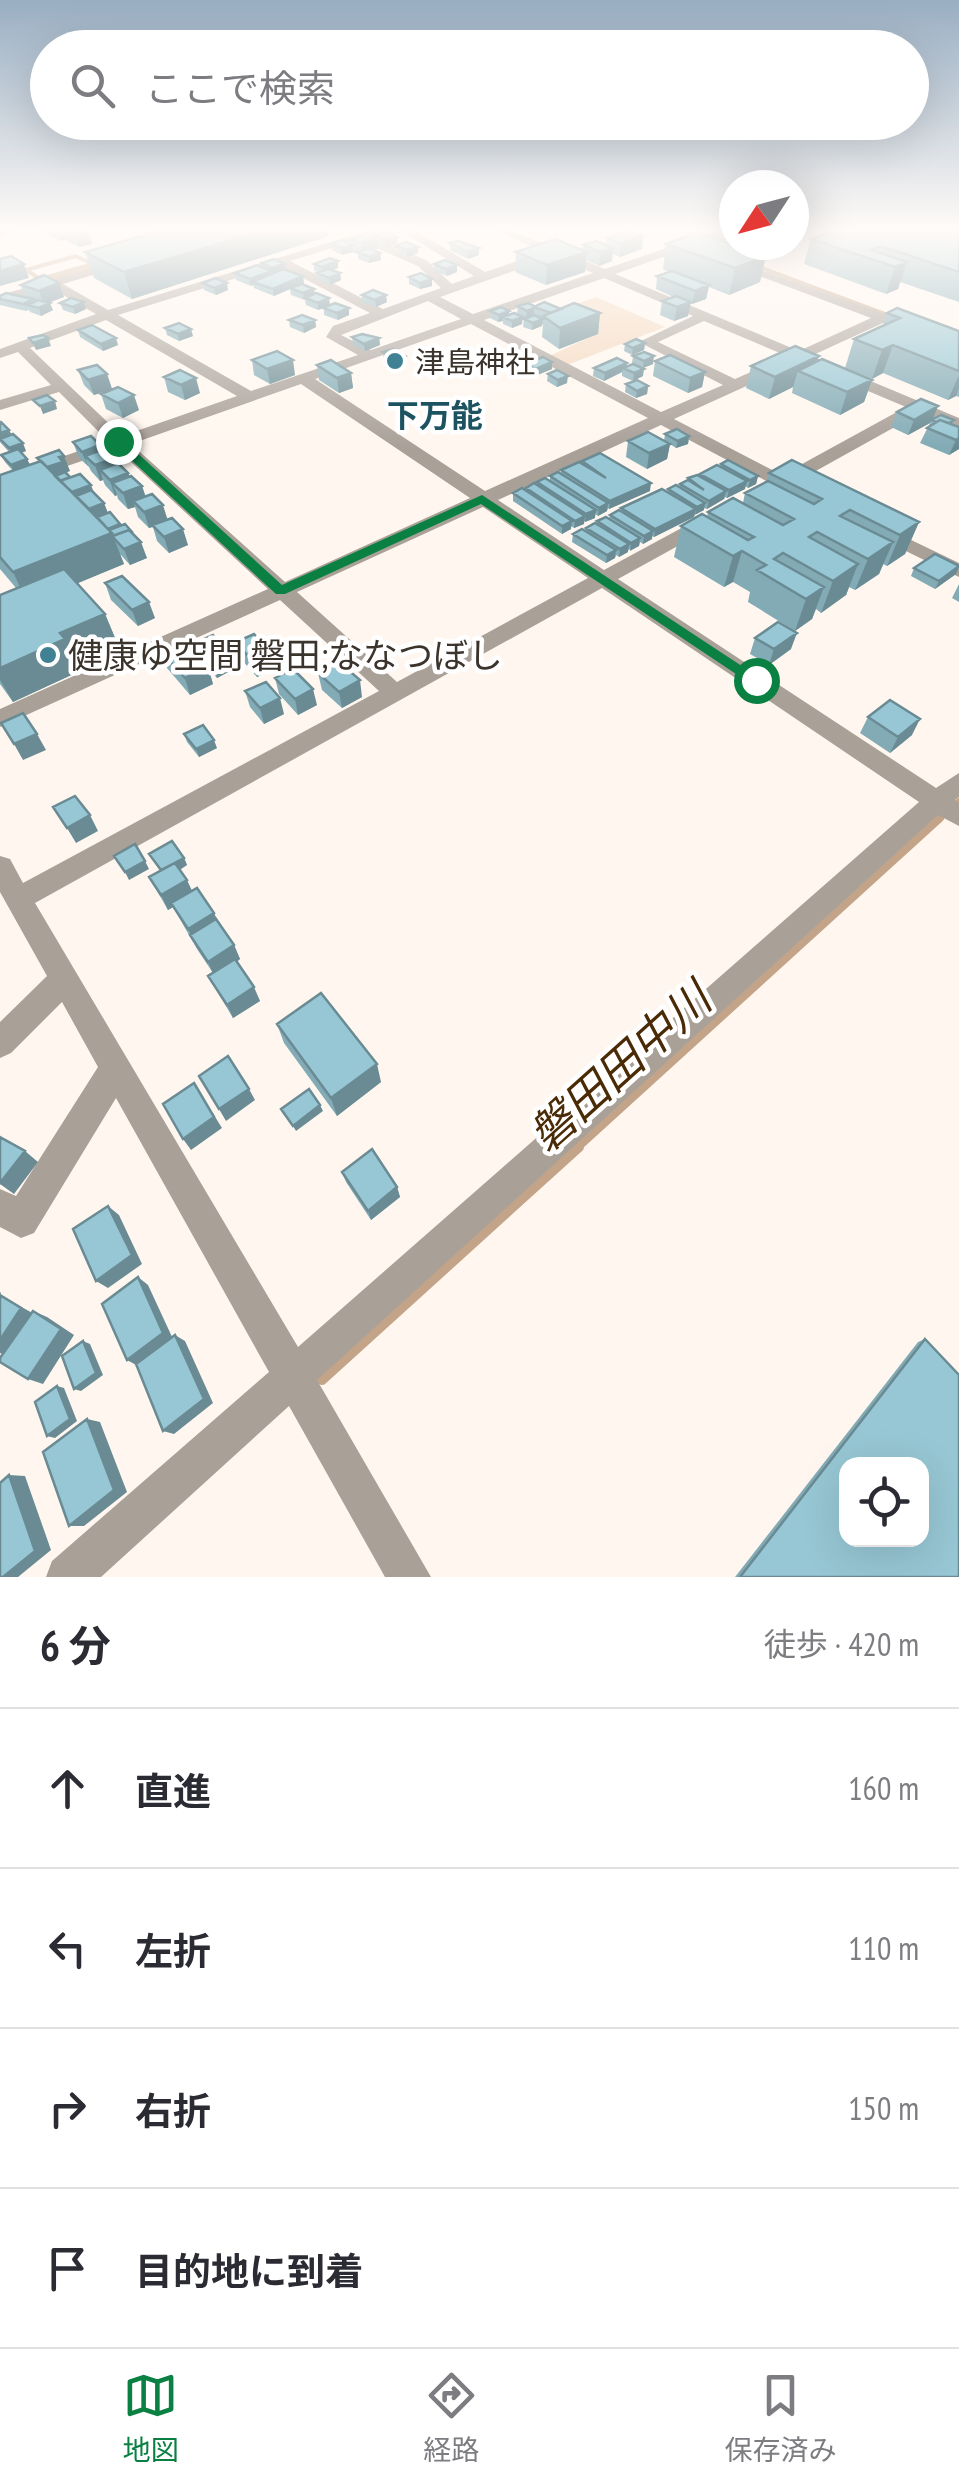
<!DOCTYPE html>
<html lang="ja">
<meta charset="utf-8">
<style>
body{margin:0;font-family:"PT Sans Narrow","Noto Sans JP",sans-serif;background:#f7f7f7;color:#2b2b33}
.controls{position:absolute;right:30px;bottom:30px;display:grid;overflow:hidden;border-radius:20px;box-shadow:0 10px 40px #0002}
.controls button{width:90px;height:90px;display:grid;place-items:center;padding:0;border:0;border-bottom:2px solid #e1e1e2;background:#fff;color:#2b2b33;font:50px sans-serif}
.compass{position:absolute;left:719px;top:170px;width:90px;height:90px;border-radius:50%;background:#fff;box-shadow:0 10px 40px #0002;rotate:234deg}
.stop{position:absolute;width:30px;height:30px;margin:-22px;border:8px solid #0b8043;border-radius:50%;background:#fff}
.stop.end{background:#0b8043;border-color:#fff;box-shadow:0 2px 10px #0008}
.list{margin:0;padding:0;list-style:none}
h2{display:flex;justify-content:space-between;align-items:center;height:130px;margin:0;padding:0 40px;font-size:42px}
h2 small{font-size:32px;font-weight:400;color:#7c7c81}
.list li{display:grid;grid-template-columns:65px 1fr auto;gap:30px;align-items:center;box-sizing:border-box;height:160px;padding:0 40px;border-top:2px solid #e1e1e2}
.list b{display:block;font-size:38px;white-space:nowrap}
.list em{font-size:32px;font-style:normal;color:#7c7c81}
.icon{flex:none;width:55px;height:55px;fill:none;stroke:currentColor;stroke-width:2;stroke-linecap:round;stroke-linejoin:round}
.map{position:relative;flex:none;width:959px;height:1577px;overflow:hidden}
.search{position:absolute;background:#fff;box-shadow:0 10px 40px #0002;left:30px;right:30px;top:30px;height:110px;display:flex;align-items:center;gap:25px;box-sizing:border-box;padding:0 35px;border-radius:55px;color:#7c7c81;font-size:38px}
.sheet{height:770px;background:#fff}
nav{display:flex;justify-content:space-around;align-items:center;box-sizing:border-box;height:140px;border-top:2px solid #e1e1e2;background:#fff;font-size:28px;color:#7c7c81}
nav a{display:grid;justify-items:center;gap:5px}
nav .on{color:#0b8043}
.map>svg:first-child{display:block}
.green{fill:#f4d7bc}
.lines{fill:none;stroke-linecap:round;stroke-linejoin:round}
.stream-far3{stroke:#c3a488;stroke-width:4}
.stream-far2{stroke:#c3a488;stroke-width:6}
.stream-far1{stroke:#c3a488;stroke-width:8}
.stream{stroke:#c3a488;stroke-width:10}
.river{fill:#c3a488;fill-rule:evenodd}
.minor{fill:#a9a098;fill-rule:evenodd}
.wall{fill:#82abb6}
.shaded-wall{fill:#6a8b94}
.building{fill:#97c7d4;stroke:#6a8b94;stroke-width:2.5;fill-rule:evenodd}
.route{fill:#0b8043}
.poi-dot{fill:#408293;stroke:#fff;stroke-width:4}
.labels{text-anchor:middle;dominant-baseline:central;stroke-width:9;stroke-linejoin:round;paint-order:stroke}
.far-poi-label{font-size:30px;fill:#3b342c;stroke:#fff;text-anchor:start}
.far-quarter-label{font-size:32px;font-weight:bold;fill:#1d5361;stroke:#fff}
.poi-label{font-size:35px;fill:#3b342c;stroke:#fff;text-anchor:start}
.near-water-label{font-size:45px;font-style:italic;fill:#4a2b06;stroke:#fff}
</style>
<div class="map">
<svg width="959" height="1577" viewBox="0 0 959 1577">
<rect width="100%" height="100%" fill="#fff7ef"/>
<!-- green -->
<path class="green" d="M596 297 665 327 562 367 545 358 597 334 571 306Z"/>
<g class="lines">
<!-- stream-far3 -->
<path class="stream-far3" d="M714 243 734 234
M759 267 888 315
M43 281 26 270 76 256 94 265"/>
<!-- stream-far2 -->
<path class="stream-far2" d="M937 821 959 801"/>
<!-- stream-far1 -->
<path class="stream-far1" d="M576 1149 940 818"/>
<!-- stream -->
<path class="stream" d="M322 1380 579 1147"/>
<!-- river -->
<path class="river" d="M206 229H233L51 286H37L34 282 37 278Z"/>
<!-- minor -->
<path class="minor" d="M22 229 20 231 0 236V230Z
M373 229H390L370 237 426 260 452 284 474 276 398 229H412L485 272 544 252 493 229H508L605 269 722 229H734V232L615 274 799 351 871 318 730 265V259L893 317V323H883L811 356 959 418V429L920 413 796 482 802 488 793 493 772 489 770 483 661 425 498 500 604 570 700 518H714V526L618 579 936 788 959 773V797L955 800 959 803V826L938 815 317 1380 431 1577H385L289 1406 101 1577H46L52 1561 269 1372 116 1098 34 1233 21 1238 0 1227V1189L16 1196 98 1067 62 1002 11 1053 0 1058V1022L47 976 0 892V856L10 859 23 883 379 691 280 600 0 727V709L268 589 117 449 0 489V478L108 441 59 392 0 410V400L51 385 18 352 0 358V349L96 314 51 288 0 303V295L129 258V264L63 284 108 310ZM358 240 418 266 441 288 383 309 290 261ZM549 255 593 273 473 314 440 297 548 259ZM278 265 370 313 333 326 326 337 358 355 251 391 118 315ZM604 278 693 316 639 342 723 385 661 412 484 320ZM428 301 461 319 371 350 341 335ZM106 320 237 396 122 436 30 348ZM704 321 787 356 735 379 658 342ZM471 324 648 418 485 491 315 379ZM799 362 906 407 782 475 674 419ZM301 384 470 498 285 582 131 444ZM483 507 588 578 397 682 297 592ZM602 588 919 802 298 1347 35 903Z
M878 524 959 563V577L871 534V526Z"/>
</g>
<!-- wall -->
<path class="wall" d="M38 229H84L88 231 92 244 79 247 68 242 67 239 60 241Z
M373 229H395L397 243 386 247 378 243V248L374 250 380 253 381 260 369 263 358 259V254L353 253V252L342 255 332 250 331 244H352V240L374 234Z
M959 229V302L900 282 898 289 886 294 804 264 811 239Z
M697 232 760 282 729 295 709 287 706 299 692 304H690L688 316 674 321 660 315 662 301 673 297 656 289 657 276 668 272 663 269 666 244Z
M329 236 132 299 94 278 85 252Z
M643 236 642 249 620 257 613 254 612 261 599 266 586 260 585 272 546 285 515 272 516 252 583 250V245H606L607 238Z
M450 243 479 255 468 259 450 250Z
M395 246 418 253 407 257 396 252Z
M262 263 284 264 285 270 304 283 303 284 314 289 315 294 330 305 349 315 338 320 324 315V308L318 310 306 305 305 300 291 295 290 289 274 296 254 288 253 285 251 286 236 280 235 273 263 267Z
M314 264 338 268 332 270 340 273 341 280 330 285 318 280 317 273 318 272 314 271Z
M434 264 457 265V272L447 276 434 271Z
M409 277 432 279V286L420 289 409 284Z
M59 283 64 297 48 303 53 310 41 316 30 312 29 310 26 311 0 305V296L25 298 21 285Z
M203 283 228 290 216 295 204 290Z
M362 295 387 302 376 307 362 302Z
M60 303 86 309 75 314 63 310Z
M518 306 600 313 598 334 559 349 542 337 543 324 532 330 523 327 524 319 526 318 517 313Z
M490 311H509V315L522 324 512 328 503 324V321L498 322 490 318Z
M887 313 959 331V397L956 396 948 400 883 373 872 379 845 368 854 339 883 325Z
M289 320H315L316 327 304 333 290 327Z
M165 328 193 336 179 341 167 335Z
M78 330 118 345 103 351 80 337Z
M352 337 379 338 380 345 365 351 353 344Z
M645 343 644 350 632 355 624 351 625 344Z
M383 352 405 356 406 363 397 366 384 359Z
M633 356 653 364 643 368V376L633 381 622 376V372L604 381 593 376 594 368 627 367 632 363Z
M252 360 295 375 270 384 254 375Z
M655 361 705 372 702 387 688 393 653 376Z
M552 362V369L535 376 526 372V364Z
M817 362 872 380 864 402 840 415 792 393 793 387 769 399 746 388 751 366Z
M317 365 351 373 353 388 339 393 319 380Z
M78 370 107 374 112 389 94 395 84 385Z
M548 374 567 383 557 387 547 381Z
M164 377 200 393 185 400 168 392Z
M626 384 648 386 647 394 636 398 625 392Z
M101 394 139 410 123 418 106 409Z
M897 412 933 419 954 420 952 425 959 449 949 455 920 443 930 423 908 435 891 427Z
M0 422 26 451 21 453 27 459 30 465 39 462 37 458 70 471 67 472 68 475 94 493 104 503 108 513 121 526 147 558 130 565 120 554 124 564 77 583 105 614 118 645 77 664 80 671 13 702 0 684V595L16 588 0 569V475L13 471 5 462 1 455 9 452 0 442Z
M665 434 689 436 688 444 676 448 670 444 667 459 647 469 626 457 628 441H664Z
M73 442 100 445 102 450 115 464 128 473 130 477 142 486 146 497 168 519 188 545 169 553 157 541 153 527 149 528 138 517 135 507 128 509 118 499 117 495 115 496 105 485 103 480 100 481 91 471 89 467 79 458Z
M582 461 650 491 609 509 608 508 607 511 598 516 595 514V518L585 522 584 521V524L574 528 571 526V529L562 534 513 501V493L526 491V488L537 485V482L550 481V476L561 474V470L582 464Z
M721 464 758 476 756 484 748 488 745 486V489L727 498 725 497 724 499 707 509 704 508V510L695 514 694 517 654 537 652 536V539L643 544 640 542 639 546 628 550V552L619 557 616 555 615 558 606 563 572 542 573 534 585 531 586 528 596 524 597 521 609 519 610 515 621 511V508L667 492 668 489 679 487 680 484 688 481V478L699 476 700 474 720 466Z
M769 473 919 522 905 554 887 566 883 564 879 574 855 590 849 587 846 595 821 613 816 609 812 619 795 631 748 602 750 592 733 582 724 587 674 557 681 526 707 517 708 512 743 503 745 493 767 481Z
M914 568H959L956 574 935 589 911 576Z
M105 583 155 618 138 626 111 600Z
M959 584V602L952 598Z
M755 638 791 649 769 665 750 654Z
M236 642 271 653 275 669 257 677 240 658Z
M195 643 234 669 217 678 208 668 213 684 190 695 167 668 161 651 200 659Z
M318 673 362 697 342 708 322 690Z
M275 678 317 705 298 715 279 694Z
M245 691 284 714 264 724 250 707Z
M868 717 912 735 890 753 860 733Z
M184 734 217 748 199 757 187 742Z
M149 854 184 858 187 865 180 870 192 891 219 922 234 945 240 959 237 962 260 1001 233 1018 208 976 213 973 197 949 173 907 168 910 149 877 160 871Z
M277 1024 381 1082 337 1116 284 1043Z
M342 1172 397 1187 400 1197 371 1220 346 1182Z
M925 1339 959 1577H735L918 1342Z"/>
<!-- shaded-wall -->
<path class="shaded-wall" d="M55 229H83L88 231 92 244 79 247 75 234 64 229 67 239 60 241Z
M268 229H328L329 236 132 299 124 272Z
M377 235 378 248 363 256 362 243Z
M643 236 642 249 620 257 621 244Z
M397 237V243L386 247V240Z
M352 245 353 252 342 255V248Z
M418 247V253L407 257V250Z
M479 248V255L468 259V252Z
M613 248 612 261 599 266 601 252Z
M587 252 585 272 546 285 547 265Z
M380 253 381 260 369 263V257Z
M766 256 760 282 729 295 735 268Z
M338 261V268L323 274 322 267Z
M907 262 898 289 886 294 895 267Z
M24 264 29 278 0 286V271Z
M284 264 286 271 274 275 272 268Z
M457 265V272L447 276 446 269Z
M272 271 273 278 252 282 253 285 251 286 250 279Z
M340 273 341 280 330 285 329 278Z
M303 276 304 283 274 296 273 289Z
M432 279V286L420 289V283Z
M59 283 64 297 44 304 39 291Z
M227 283 228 290 216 295 214 288Z
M709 285 706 299 692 304 695 291Z
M314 289 315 295 305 298 304 300 303 293Z
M386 295 387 302 376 307 375 300Z
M329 298 330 305 318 310V303Z
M84 302 86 309 75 314 73 307Z
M691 302 688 316 674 321 677 307Z
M50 303 53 310 41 316 39 308Z
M349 308V315L338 320 337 313Z
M534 309V316L526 318 527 311Z
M509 311V318L503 317V321L498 322 499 315Z
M600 313 598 334 559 349 560 328Z
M523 317 522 324 512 328V321Z
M543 319 542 326 532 330 533 323Z
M315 320 316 327 304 333 303 325Z
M191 329 193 336 179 341 178 334Z
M48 338 51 346 36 350 33 343Z
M116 338 118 345 103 351 101 344Z
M379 338 380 345 365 351 364 344Z
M645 343 644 350 632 355 633 348Z
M893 345 883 373 872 379 882 350Z
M405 356 406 363 397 366 396 359Z
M654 356 653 364 643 368 644 361Z
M819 356 812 377 798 371 793 387 769 399 775 377Z
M293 360 295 375 270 384 267 369Z
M552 362V369L535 376 536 369Z
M627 363 626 370 623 368 622 372 604 381 605 373Z
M644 369 643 376 633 381 634 373Z
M705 372 702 387 688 393 690 378Z
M351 373 353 388 339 393 337 378Z
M107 374 112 389 94 395 88 380Z
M959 375V388L956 396 948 400Z
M568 376 567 383 557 387 558 380Z
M196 378 200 393 185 400 181 385Z
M872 380 864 402 840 415 847 392Z
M648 386 647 394 636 398 637 391Z
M134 395 139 410 123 418 118 403Z
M55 401 57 409 43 414 40 406Z
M938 406 932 421 931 420 930 423 908 435 914 420Z
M9 430 13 437 0 439V433Z
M689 436 688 444 676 448 678 441Z
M959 438V449L949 455 956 440Z
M23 443 26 451 13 456 9 448Z
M670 444 667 459 647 469 649 453Z
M100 445 106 461 85 456 88 467 82 452Z
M64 456 70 471 67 472 69 478 56 482 46 468 59 457Z
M27 459 31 467 14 473 11 465Z
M113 459 119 475 100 470 103 480 100 481 95 465Z
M128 473 134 489 112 483 117 495 115 496 110 480Z
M758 476 756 484 748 488 750 480Z
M747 481 745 489 727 498 729 490Z
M651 483 650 491 609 509 610 501Z
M91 485 97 501 85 505 70 493Z
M142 486 147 502 133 501 135 507 128 509 123 493Z
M726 491 724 499 707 509 709 501Z
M104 503 110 519 100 523 89 509Z
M608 503 607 511 598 516 599 508Z
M705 503 704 510 695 515 697 507Z
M163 505 168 521 149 528 144 512Z
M696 509 694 517 654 537 655 529Z
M596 510 595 518 585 522 586 514Z
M585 516 584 524 574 528 575 521Z
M572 521 571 529 562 534V526Z
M919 522 905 554 887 566 900 535Z
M120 524 123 532 113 536 124 564 28 604 13 572Z
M183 529 188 545 169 553 164 537Z
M653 531 652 539 643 544 644 536Z
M640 538 639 546 630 551 631 543Z
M141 542 147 558 130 565 124 549Z
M893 542 879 574 855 590 868 559Z
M629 544 628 552 619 557 620 549Z
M616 550 615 558 606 563 607 555Z
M742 551 733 582 724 587 733 556Z
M858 564 846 595 821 613 833 581Z
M959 567 956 574 935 589 939 581Z
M824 587 812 619 795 631 806 599Z
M149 602 155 618 138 626 132 610Z
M105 614 118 645 77 664 80 671 13 702 0 680V668L60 633Z
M797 633 791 649 769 665 774 649Z
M230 653 234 669 217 678 212 661Z
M271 653 275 669 257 677 252 661Z
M208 667 213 684 190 695 185 678Z
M360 680 362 697 342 708 339 692Z
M313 689 317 705 298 715 295 699Z
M280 698 284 714 264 724 260 708Z
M920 719 912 735 890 753 898 737Z
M37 734 46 750 23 760 14 744Z
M214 740 217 748 199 757 196 749Z
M90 815 98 831 76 843 67 828Z
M184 858 187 865 165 878 162 871Z
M145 861 149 869 129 880 125 872Z
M187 880 194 895 168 910 161 895Z
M214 913 221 927 195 943 188 929Z
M234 945 240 959 214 976 208 962Z
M254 987 260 1001 233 1018 227 1005Z
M377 1064 381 1082 337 1116 331 1098Z
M194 1083 222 1128 191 1150 183 1139Z
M249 1089 255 1100 226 1121 219 1109Z
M320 1105 323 1111 296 1131 293 1126Z
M25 1151 38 1162 14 1194 0 1184Z
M397 1187 400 1197 371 1220 368 1211Z
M108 1206 119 1215 142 1264 108 1288 96 1281Z
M138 1277 148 1285 173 1339 138 1366 127 1360Z
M0 1292 1 1293 0 1295 36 1315 8 1356 0 1353Z
M33 1311 47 1317 74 1335 43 1384 28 1379Z
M175 1335 185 1341 213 1403 174 1434 163 1431Z
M83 1341 90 1344 103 1375 81 1391 74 1389Z
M57 1386 64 1388 77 1421 55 1438 47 1436Z
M87 1419 100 1422 127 1492 84 1526H69Z
M9 1475 25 1476 51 1550 18 1577H3Z"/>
<!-- building -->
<path class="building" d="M64 229H84L88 231 75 234Z
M167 229H268L124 272 85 252Z
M374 229H395L385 232 397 237 386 240 375 236 384 233Z
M838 229H959V272L881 246 871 250 907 262 895 267 811 239Z
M629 231 643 236 621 244 607 238Z
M697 232 766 256 735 268 666 244Z
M367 233 377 235 362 243 352 240Z
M555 239 587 252 547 265 516 252Z
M342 240 353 245 342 248 331 244Z
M458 241 479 248 468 252 450 243Z
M596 241 613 248 601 252 583 245Z
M406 242 418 247 407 250 395 246Z
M369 248 380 253 369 257 358 252Z
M11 256 24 264 0 271V259Z
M330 258 338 261 322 267 314 264Z
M274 259 284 264 272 268 262 263Z
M445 260 457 265 446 269 434 264Z
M257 265 272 271 250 279 235 273Z
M283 269 303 276 273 289 252 282Z
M328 269 340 273 329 278 317 273Z
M672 271 709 285 695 291 657 276Z
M421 273 432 279 420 283 409 277Z
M44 275 59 283 39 291 21 285Z
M215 278 227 283 214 288 203 283Z
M302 284 314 289 303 293 290 288Z
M373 290 386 295 375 300 362 295Z
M6 293 33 299 23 304 0 299V296Z
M316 293 329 298 318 303 305 298Z
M676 296 691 302 677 307 662 301Z
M71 298 84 302 73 307 60 303Z
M38 300 50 303 39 308 27 305Z
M544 302 561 309 551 313 534 307Z
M335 303 349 308 337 313 323 308Z
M528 303 536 307 527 311 518 306Z
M574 303 600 313 560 328 543 316Z
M501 307 509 311 499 315 490 311Z
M897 308 959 331V371L893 345 882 350 854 339 900 318 887 313Z
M514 313 523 317 512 321 503 317Z
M302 315 315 320 303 325 289 320Z
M534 315 543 319 533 323 524 319Z
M179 323 191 329 178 334 165 328Z
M92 325 116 338 101 344 78 330Z
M362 334 379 338 364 344 352 337Z
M43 335 48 338 33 343 29 338Z
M636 339 645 343 633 348 625 344Z
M795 346 819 356 775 377 751 366Z
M393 349 405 356 396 359 383 352Z
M277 351 293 360 267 369 252 360Z
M644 352 654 356 644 361 633 356Z
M670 355 705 372 690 378 655 361Z
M543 357 552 362 536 369 526 364Z
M617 358 627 363 605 373 594 368Z
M822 359 872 380 847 392 798 371Z
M331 360 351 373 337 378 317 365Z
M633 364 644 369 634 373 623 368Z
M97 365 107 374 88 380 78 370Z
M180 370 196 378 181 385 164 377Z
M557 370 568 376 558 380 548 374Z
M637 380 648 386 637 391 626 384Z
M118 387 134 395 118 403 101 394Z
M47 395 55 401 40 406 33 400Z
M921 399 938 406 914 420 897 412Z
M941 415 954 420 949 423 940 420 936 422 931 420Z
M940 420 959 427V438L956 440 927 428Z
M0 422H1L9 430 0 433Z
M677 429 689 436 678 441 665 434Z
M648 432 670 444 649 453 628 441Z
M13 434 23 443 9 448 0 439Z
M91 436 100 445 82 452 73 442Z
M18 449 27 459 11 465 1 455Z
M104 449 113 459 95 465 85 456Z
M59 450 64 456 59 457 63 462 47 467 37 458Z
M600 453 651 483 610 501 561 470 579 462 606 478 582 461Z
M728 460 758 476 750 480 721 464Z
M792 460 919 522 900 535 850 510 840 516 893 542 868 559 817 532 809 537 858 564 833 581 783 553 774 559 824 587 806 599 757 570 766 565 742 551 733 556 681 526 702 514 748 540 754 537 708 512 733 498 783 525 794 519 745 493 768 481 814 504 822 499 769 473Z
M41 461 112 533 13 572 0 557V475Z
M118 463 128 473 110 480 100 470Z
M717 465 747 481 729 490 700 474Z
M65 472 70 477 60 481 55 476Z
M558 472 608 503 599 508 550 476Z
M80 474 91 485 72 492 60 481Z
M697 475 726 491 709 501 680 484 688 480 704 490 688 478Z
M131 476 142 486 123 493 112 483Z
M545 478 596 510 586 514 537 482Z
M534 483 585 516 575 521 526 488Z
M676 485 705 503 697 507 668 489Z
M522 488 572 521 562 526 513 493Z
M662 489 696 509 655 529 621 508Z
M91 490 104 503 89 509 76 496Z
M152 494 163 505 144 512 133 501Z
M619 510 653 531 644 536 610 515Z
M110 512 120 524 108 529 97 517Z
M606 517 640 538 631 543 597 521Z
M172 518 183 529 164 537 152 525Z
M595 523 629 544 620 549 586 528Z
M125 524 133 533 129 530 113 536 109 530Z
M582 529 616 550 607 555 573 534Z
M129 530 141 542 124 549 112 536Z
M935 554 959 566 939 581 914 568Z
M64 569 105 614 60 633 65 639 0 668V595Z
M122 576 149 602 132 610 105 583Z
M778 622 797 633 774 649 755 638Z
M254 634 271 653 252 661 236 642Z
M213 635 230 653 212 661 195 643Z
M184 641 208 667 185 678 161 651Z
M339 662 360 680 339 692 318 673Z
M293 669 313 689 295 699 275 678Z
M266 682 280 698 260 708 245 691Z
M890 700 920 719 898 737 868 717Z
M23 713 37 734 14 744 1 723Z
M203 725 214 740 196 749 184 734Z
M75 796 90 815 67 828 53 807Z
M172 841 184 858 161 870 149 854Z
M135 844 145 861 125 872 114 856Z
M175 863 187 880 161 895 149 877Z
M197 888 214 913 188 929 171 903Z
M216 919 234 945 208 962 190 935Z
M235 959 254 987 227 1005 208 976Z
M321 993 377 1064 331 1098 277 1024Z
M228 1056 249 1089 219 1109 199 1076Z
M194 1083 214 1117 183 1139 163 1104Z
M309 1089 320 1105 293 1126 281 1109Z
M0 1137 25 1151 0 1183Z
M372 1149 397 1187 368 1211 342 1172Z
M108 1206 132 1255 96 1281 73 1229Z
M138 1277 163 1333 127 1360 102 1304Z
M0 1295 21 1308 0 1340Z
M33 1311 61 1329 28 1379 0 1362V1358Z
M175 1335 204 1399 163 1431 136 1364Z
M925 1339 959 1375V1577H740ZM846 1464H922V1540H846Z
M83 1341 96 1373 74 1389 62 1356Z
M57 1386 70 1419 47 1436 35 1402Z
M87 1419 114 1490 69 1526 43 1452Z
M9 1475 35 1551 3 1577H0V1483Z"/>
<!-- sky -->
<linearGradient id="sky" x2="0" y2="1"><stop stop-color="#99aec2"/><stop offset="0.51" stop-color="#fffbf8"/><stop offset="1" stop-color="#fffbf8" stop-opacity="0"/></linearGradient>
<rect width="959" height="449" fill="url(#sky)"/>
<!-- route -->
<path class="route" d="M114 439H122L282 585 482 495 763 680 751 684 481 504 285 594H276L114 444Z"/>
<!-- markers -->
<g class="poi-dot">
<circle cx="395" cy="361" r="10"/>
<circle cx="48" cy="655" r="10"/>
</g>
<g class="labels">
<!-- far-poi labels -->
<g class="far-poi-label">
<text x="415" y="361">津島神社</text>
</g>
<!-- far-quarter labels -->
<g class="far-quarter-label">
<text x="435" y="415">下万能</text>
</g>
<!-- poi labels -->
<g class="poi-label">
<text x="68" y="655">健康ゆ空間 磐田;ななつぼし</text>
</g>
<!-- near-water labels -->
<g class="near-water-label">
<text transform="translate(619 1066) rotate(-42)">磐田田中川</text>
</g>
</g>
</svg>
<div class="controls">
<button><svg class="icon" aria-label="locate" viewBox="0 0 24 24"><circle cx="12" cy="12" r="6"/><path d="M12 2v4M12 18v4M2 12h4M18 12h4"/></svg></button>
</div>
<svg class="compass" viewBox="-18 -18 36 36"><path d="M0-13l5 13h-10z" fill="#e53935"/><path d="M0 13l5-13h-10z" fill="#7c7c81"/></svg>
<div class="stop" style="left:756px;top:680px"></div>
<div class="stop end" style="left:118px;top:441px"></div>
<div class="search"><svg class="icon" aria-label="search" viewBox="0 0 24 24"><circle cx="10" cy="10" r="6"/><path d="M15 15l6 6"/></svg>ここで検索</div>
</div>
<section class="sheet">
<h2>6 分<small>徒歩 · 420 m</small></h2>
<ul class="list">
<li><svg class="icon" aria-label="ahead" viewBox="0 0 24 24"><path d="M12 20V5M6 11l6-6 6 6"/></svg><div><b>直進</b></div><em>160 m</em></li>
<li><svg class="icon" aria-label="left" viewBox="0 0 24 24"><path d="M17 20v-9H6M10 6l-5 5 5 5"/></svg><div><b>左折</b></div><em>110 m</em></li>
<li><svg class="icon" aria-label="right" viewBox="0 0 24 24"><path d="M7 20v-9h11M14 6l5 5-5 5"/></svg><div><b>右折</b></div><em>150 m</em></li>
<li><svg class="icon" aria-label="arrive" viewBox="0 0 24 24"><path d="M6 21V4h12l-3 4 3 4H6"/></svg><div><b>目的地に到着</b></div></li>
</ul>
</section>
<nav>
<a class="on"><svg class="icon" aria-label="map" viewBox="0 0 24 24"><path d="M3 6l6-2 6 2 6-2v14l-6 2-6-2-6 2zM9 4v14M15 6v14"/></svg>地図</a>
<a><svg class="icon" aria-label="directions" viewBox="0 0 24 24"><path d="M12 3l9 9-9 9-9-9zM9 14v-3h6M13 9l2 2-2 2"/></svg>経路</a>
<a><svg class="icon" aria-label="saved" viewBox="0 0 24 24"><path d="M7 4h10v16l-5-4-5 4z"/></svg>保存済み</a>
</nav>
